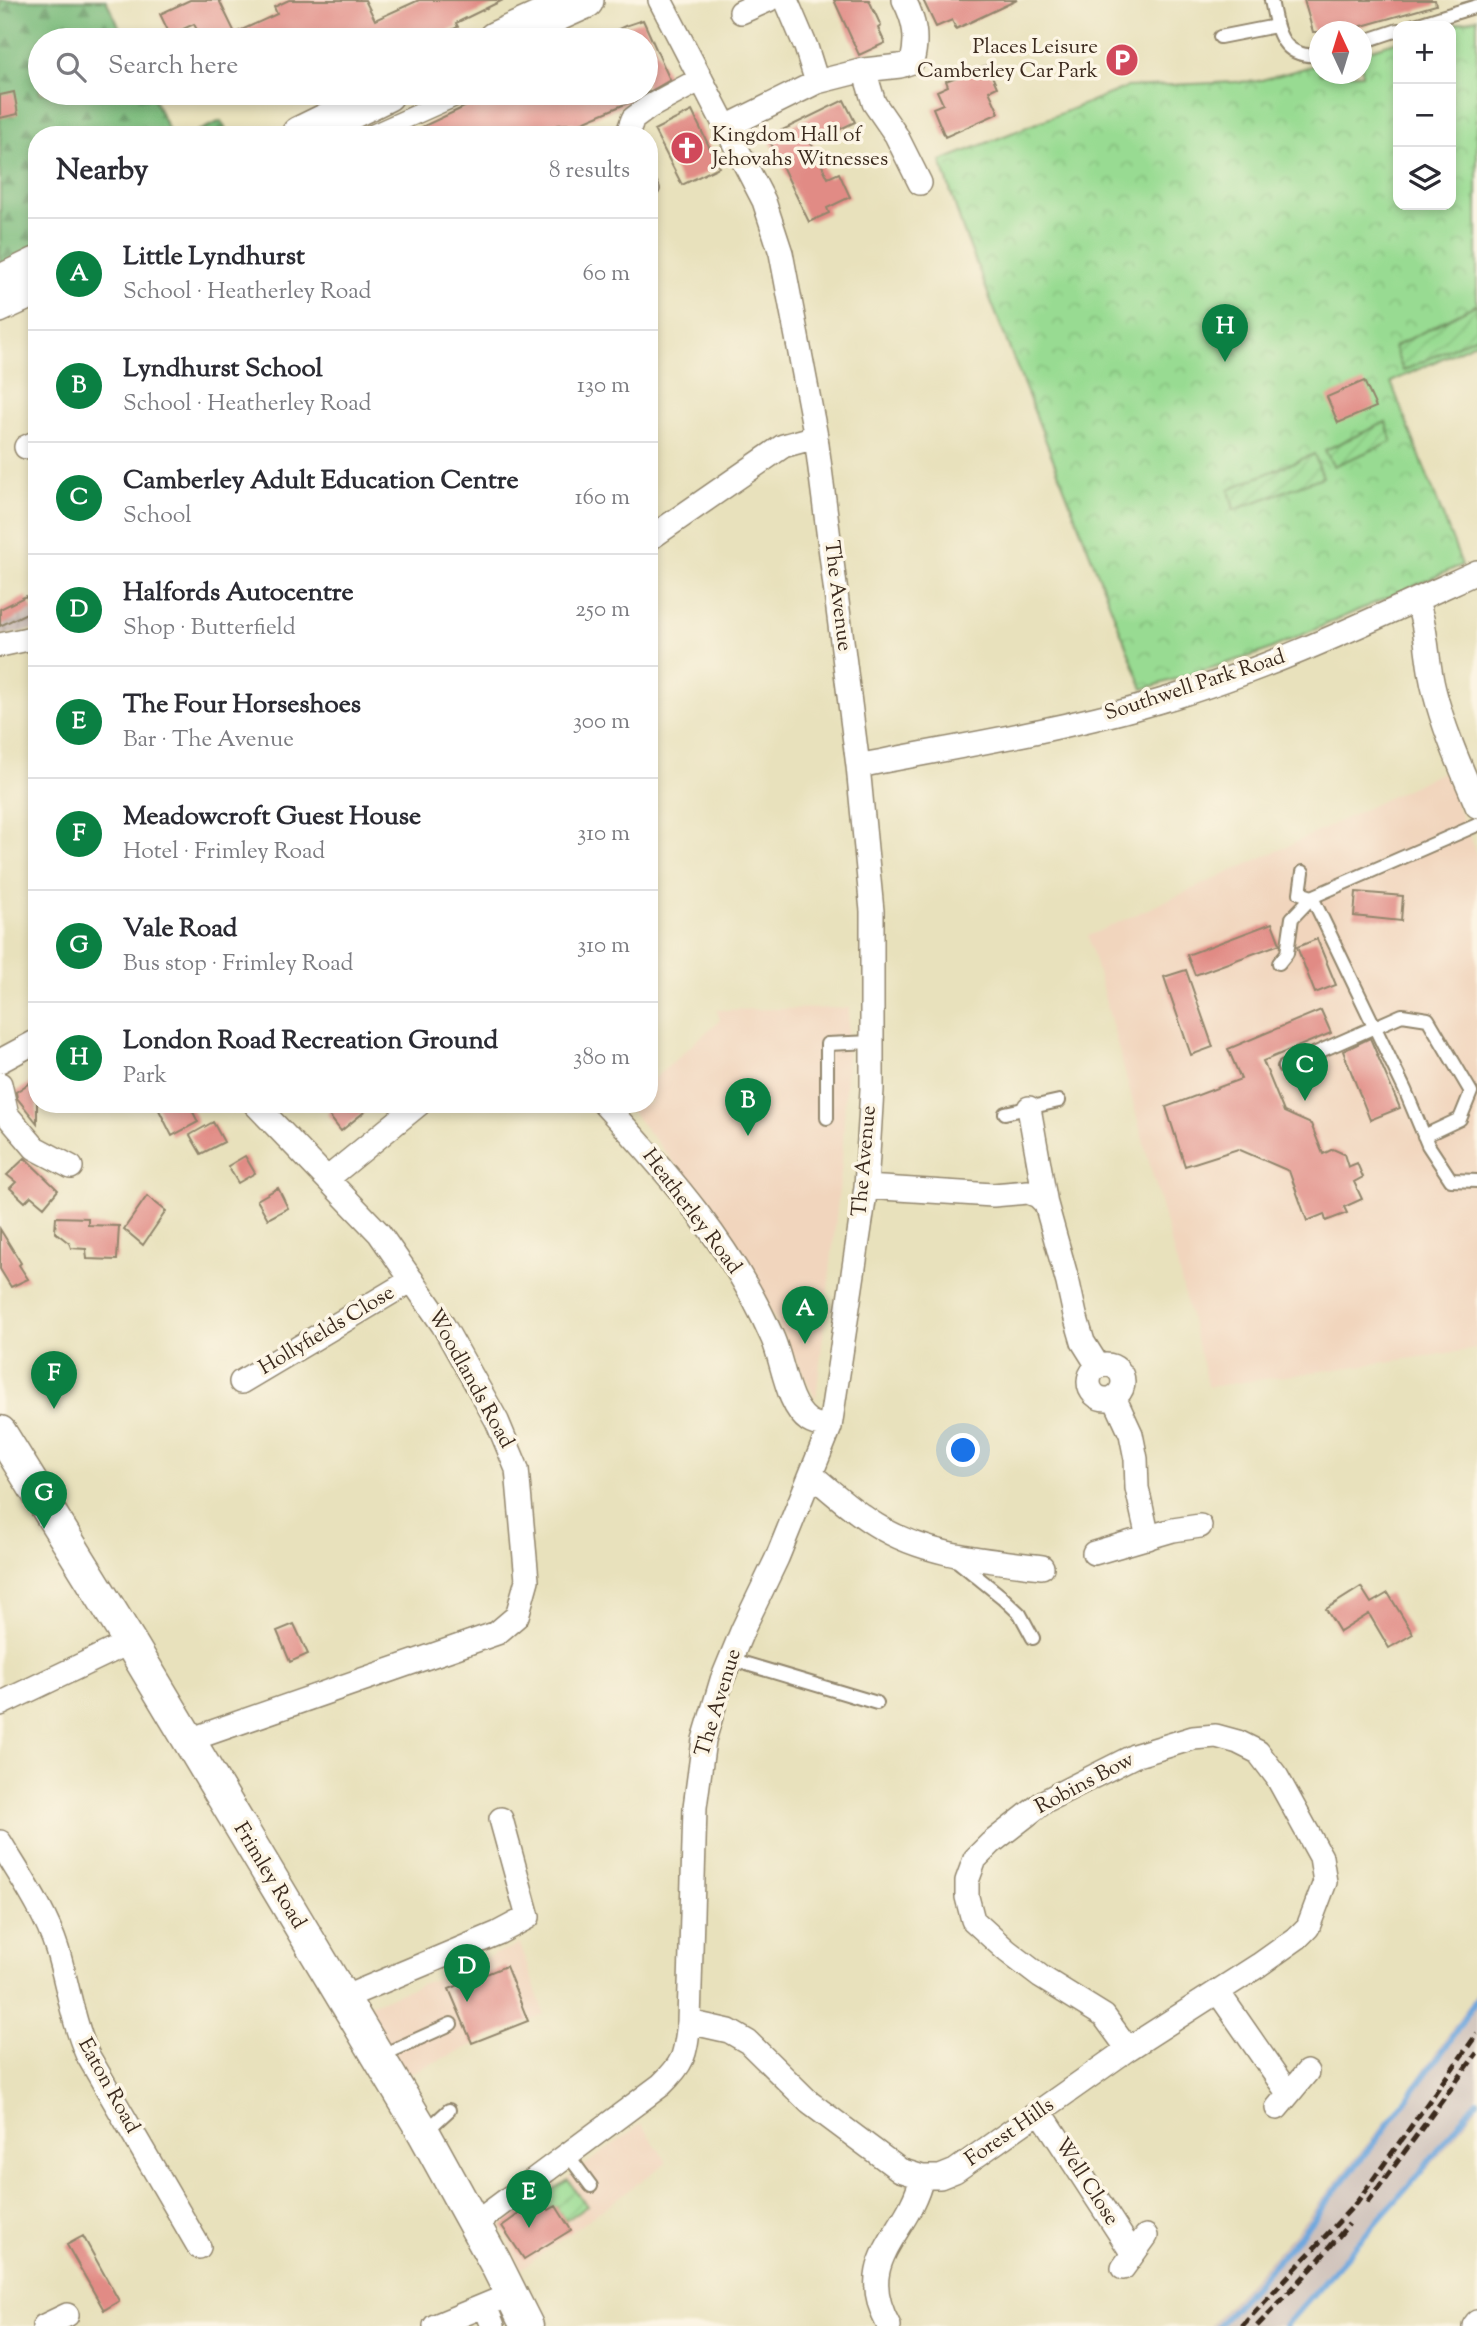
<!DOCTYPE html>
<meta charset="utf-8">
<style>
body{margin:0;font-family:"Sorts Mill Goudy",serif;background:#f7f7f7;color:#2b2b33}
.controls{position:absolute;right:21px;top:21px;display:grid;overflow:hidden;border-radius:14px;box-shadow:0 4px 10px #0003}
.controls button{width:63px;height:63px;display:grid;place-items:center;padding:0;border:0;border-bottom:2px solid #e1e1e2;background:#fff;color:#2b2b33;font:35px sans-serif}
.compass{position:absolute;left:1309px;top:21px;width:63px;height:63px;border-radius:50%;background:#fff;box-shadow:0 4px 10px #0003;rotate:356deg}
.you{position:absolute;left:964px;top:1451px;width:24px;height:24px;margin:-18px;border:5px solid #fff;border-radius:50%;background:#1a73e8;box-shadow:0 0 0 10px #1a73e833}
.badge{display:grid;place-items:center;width:46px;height:46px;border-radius:50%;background:#0b8043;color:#fff;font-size:23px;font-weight:700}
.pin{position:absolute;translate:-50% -58px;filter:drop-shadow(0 2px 4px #0008)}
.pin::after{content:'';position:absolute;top:37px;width:24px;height:21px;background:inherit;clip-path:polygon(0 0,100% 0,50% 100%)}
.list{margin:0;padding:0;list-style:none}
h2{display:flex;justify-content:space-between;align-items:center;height:91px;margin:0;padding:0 28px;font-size:30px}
h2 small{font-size:23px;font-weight:400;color:#7c7c81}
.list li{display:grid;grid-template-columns:46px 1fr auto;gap:21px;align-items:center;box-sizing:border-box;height:112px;padding:0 28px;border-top:2px solid #e1e1e2}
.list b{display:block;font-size:26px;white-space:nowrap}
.list p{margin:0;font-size:23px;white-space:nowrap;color:#7c7c81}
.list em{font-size:23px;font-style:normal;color:#7c7c81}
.icon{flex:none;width:38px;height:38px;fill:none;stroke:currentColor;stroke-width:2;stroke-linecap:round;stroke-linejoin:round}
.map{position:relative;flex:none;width:1477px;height:2326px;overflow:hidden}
.search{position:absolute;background:#fff;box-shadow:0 4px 10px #0003;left:28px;top:28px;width:630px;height:77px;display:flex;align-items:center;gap:18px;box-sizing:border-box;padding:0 24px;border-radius:38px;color:#7c7c81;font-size:26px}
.panel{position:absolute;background:#fff;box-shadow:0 4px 10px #0003;left:28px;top:126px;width:630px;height:987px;border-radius:28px}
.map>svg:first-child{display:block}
.built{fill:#f1d5bd}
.industrial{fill:url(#industrial-grid)}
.railway{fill:#cec1ba}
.forest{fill:url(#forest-firs);stroke:#5a724d;stroke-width:2}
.park{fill:url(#park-crowns);stroke:#6a8258;stroke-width:2}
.garden{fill:url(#garden-furrows);stroke:#6a8258;stroke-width:2}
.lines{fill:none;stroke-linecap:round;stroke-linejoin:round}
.stream{stroke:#6ea7de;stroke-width:6}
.building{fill:#e18b85}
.service-casing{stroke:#92866d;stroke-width:16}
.pedestrian-casing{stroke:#92866d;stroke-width:21}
.minor-casing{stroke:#92866d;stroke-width:26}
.secondary-casing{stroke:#92866d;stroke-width:35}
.primary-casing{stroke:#92866d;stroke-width:40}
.service{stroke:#fff;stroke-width:12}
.pedestrian{stroke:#fff;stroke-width:18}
.minor{stroke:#fff;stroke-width:23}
.secondary{stroke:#fff;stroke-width:32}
.primary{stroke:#fff;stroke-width:37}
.rail{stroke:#3b2a1e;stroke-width:5;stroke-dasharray:10 5;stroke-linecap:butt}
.labels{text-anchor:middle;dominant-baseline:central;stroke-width:7;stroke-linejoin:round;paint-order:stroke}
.poi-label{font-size:21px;fill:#3b2a1e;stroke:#fcf5e5;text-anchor:end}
.street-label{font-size:21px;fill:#3b2a1e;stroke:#fcf5e5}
</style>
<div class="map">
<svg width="1477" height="2326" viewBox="0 0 1477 2326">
<defs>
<pattern id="industrial-grid" width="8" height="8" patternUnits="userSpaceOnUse" patternTransform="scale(1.75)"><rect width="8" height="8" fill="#cec1ba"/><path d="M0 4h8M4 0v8" fill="none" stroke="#b2a69f"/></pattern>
<pattern id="forest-firs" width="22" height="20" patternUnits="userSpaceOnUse" patternTransform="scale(1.75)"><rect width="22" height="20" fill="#7abb7c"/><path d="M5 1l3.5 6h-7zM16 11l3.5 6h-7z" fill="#659865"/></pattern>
<pattern id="park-crowns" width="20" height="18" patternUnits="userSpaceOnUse" patternTransform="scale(1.75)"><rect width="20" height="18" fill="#98db92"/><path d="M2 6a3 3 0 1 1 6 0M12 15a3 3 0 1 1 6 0" fill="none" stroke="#84bc7d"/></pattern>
<pattern id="garden-furrows" width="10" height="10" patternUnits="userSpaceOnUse" patternTransform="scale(1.75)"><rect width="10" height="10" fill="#98db92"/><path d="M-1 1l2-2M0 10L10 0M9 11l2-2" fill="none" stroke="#84bc7d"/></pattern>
</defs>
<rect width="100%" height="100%" fill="#fcf5e5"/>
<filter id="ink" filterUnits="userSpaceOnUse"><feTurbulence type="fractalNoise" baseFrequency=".0143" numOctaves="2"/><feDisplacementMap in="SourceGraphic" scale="14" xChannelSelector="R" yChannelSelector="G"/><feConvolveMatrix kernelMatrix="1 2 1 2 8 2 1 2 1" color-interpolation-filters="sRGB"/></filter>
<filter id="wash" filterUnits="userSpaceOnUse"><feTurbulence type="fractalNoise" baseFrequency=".00686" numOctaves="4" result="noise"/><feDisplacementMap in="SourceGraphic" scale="28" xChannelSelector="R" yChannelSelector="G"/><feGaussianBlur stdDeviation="1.57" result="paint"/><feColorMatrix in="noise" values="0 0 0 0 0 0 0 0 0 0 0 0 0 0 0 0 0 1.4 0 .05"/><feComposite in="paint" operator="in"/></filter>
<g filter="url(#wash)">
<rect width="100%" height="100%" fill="#e8e1bc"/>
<!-- built -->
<path class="built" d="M1444 771 1477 856V1349L1208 1387 1177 1265 1088 936 1292 844Z
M849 1008 842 1163 816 1399 759 1289 719 1217 625 1104H649V1083L720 1020 717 1010Z
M520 1944 544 2014 403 2076 365 2007Z
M641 2124 667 2162 521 2269 502 2226Z"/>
<!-- industrial -->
<path class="industrial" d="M33 610 37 620V629L0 636V626Z"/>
<!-- railway -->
<path class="railway" d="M1477 1992V2107L1469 2119 1442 2153 1287 2326H1209L1296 2231 1402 2101Z"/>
<!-- forest -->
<path class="forest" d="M0 0H106L126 40H40V93H151L171 135H37V249L0 267Z
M221 121 229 135H189Z"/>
<!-- park -->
<path class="park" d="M1477 18V342L1391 382 1462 565 1263 652 1143 689 962 227 941 161 1127 87 1258 81 1319 64 1320 74H1362V52L1398 41V205H1451V26H1447Z"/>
<!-- garden -->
<path class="garden" d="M1477 304V336L1403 371 1394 347Z
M1386 422 1392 442 1333 466 1325 450Z
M1314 454 1323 477 1234 510 1229 489Z
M568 2180 587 2206 565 2221 556 2207 549 2210 541 2198Z"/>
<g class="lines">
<!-- stream -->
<path class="stream" d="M1218 2326 1302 2233 1381 2134 1447 2045 1477 1999
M1285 2326 1419 2174 1477 2100"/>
</g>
<g id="blocks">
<!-- building -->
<path class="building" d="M190 0H219L235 33 277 14 274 7 289 0H365L375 20 419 0H503L456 23 458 27 430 40H424L421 34 407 40H202L194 24 170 35 160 14Z
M834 0H869L881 26 878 28 885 43 859 55Z
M923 0H1017L956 29 952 20 936 27Z
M1304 0H1435L1436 5 1341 32H1313Z
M643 20 670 80 637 99 578 124 557 125 552 135H405L494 93H646V40H596L625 26Z
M987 65 997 87 989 91 999 113 945 137 933 108 943 104 937 91 948 86 946 81Z
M14 92 18 114 0 118V95Z
M844 100 855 122 811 143 828 178 839 173 850 197 827 208 829 213 809 222 768 137Z
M692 111 719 167 682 185 654 130Z
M1364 381 1376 407 1338 423 1327 397Z
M26 596 33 610 0 626V609Z
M1356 892 1403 896 1401 921 1354 916Z
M1272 923 1280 944 1195 975 1187 955Z
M1317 939 1336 985 1315 993 1297 947Z
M1186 970 1213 1047 1191 1055 1164 977Z
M1321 1010 1331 1033 1263 1061 1284 1112 1311 1124 1323 1154 1333 1149 1344 1154 1348 1167 1357 1163 1363 1177 1354 1182 1362 1199 1344 1207 1347 1213 1326 1221 1324 1214 1307 1221 1289 1171 1238 1149 1185 1166 1166 1107 1241 1079 1228 1049Z
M1370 1038 1400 1108 1370 1120 1343 1051Z
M37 1078V1123L17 1098 16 1092Z
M156 1104H189L198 1122 172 1136Z
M339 1104H374L341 1131 327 1113Z
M213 1122 224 1142 201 1154 190 1135Z
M245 1156 255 1173 238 1183 228 1166Z
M25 1158 58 1190 44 1207 31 1196 25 1202 10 1188 16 1182 7 1175Z
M278 1188 288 1208 268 1219 257 1200Z
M147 1196 166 1211 143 1245 124 1229Z
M56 1217 88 1218V1225L119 1226 117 1260 87 1259 86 1249 71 1248 69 1243 55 1232Z
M0 1229 21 1263 19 1265 28 1279 11 1287 0 1269Z
M1361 1587 1371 1603 1388 1593 1413 1634 1389 1648 1369 1614 1340 1632 1326 1609Z
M294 1624 308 1654 290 1662 277 1631Z
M506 1966 528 2021 472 2043 449 1989Z
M541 2198 549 2210 556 2206 571 2230 524 2259 502 2226Z
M83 2236 119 2301 104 2310 67 2245Z"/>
</g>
</g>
<g filter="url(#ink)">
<use href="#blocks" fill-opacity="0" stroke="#92866d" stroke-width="2"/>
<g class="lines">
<defs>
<path id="service" d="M1271 0C1277 31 1281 59 1320 55
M1412 26 1477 6
M1220 37 1276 26
M1362 42 1398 30
M561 132 572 131 586 135
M649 182 653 189
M1477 825 1312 897 1405 1090 1428 1145 1451 1180 1477 1181
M1279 963 1287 953 1292 918 1312 897 1300 893 1303 872
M1284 1067 1402 1015 1428 1019 1471 1092 1460 1119 1424 1136
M1005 1113 1059 1101
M827 1118V1044L872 1042
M955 1559 1002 1597 1020 1614 1033 1638
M730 1659 877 1703
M378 2057 451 2024
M424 2133 449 2110
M568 2155 591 2186"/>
<path id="pedestrian" d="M370 135 464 93"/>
<path id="minor" d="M786 0 806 47 817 82
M741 12 768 0
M864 70 874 103 896 135 920 183
M726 127 817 82 864 70 900 66 912 62C918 39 915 21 904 0
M627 135 633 119 649 107 701 79
M0 311 37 294
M26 447 37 442
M649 539 783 446 816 437
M1416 600C1428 629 1426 660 1434 690 1444 730 1461 768 1477 806
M0 645 37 637
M858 766C953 747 1050 732 1143 706 1259 674 1368 622 1477 572
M0 1061 37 1041
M0 1084 7 1115 35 1148 71 1167
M604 1104C669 1174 735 1250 773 1339 783 1362 787 1406 809 1421 815 1425 823 1426 830 1427
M1029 1108 1046 1204 1068 1283 1075 1315 1083 1342 1098 1366
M327 1179 419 1104
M866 1187 993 1195 1028 1192 1038 1196 1046 1204
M1089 1382a17 17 0 1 1 34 0a17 17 0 1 1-34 0Z
M241 1382 412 1280
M1114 1397 1131 1434 1136 1459 1137 1488 1148 1538
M812 1475C832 1492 853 1511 876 1525 925 1556 986 1560 1042 1567
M1094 1553 1173 1530 1200 1526
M0 1704 130 1642
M189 1740 497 1633 517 1616 527 1580 517 1469 497 1421 443 1325 379 1233 255 1104
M0 1842C20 1876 45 1911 57 1949 68 1985 72 2019 87 2054L199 2247
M1218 1992 1288 2093
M343 1998 498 1933 528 1917 501 1819
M689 2022 729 2031 748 2042 810 2103 900 2170 922 2177H940L955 2171 1128 2049 1259 1965 1297 1938 1308 1927 1325 1882 1321 1857 1277 1777 1258 1752 1238 1742 1216 1736 1193 1738 1134 1756 1045 1801 991 1843 975 1859 967 1881V1897L973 1920 1007 1951 1041 1977 1104 2016 1128 2049
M1277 2108 1307 2072
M1040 2111 1133 2254
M473 2225 661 2085C685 2062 685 2055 689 2022L695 1807 704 1740 722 1680 743 1629 777 1558 830 1427 866 1187 872 1089V911L858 766 816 437 781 253 764 201 660 0
M1123 2268 1146 2236
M485 2306 493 2326
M44 2326 67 2315
M435 2326 512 2294
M889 2326C852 2258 908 2237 922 2177
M1474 2326 1477 2322"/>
<path id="secondary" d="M0 1432 130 1642 424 2133 495 2262 527 2326"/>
<path id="primary" d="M496 40 585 0
M300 135 386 93
M0 284 37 266"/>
</defs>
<!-- service casing -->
<use href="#service" class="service-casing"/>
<!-- pedestrian casing -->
<use href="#pedestrian" class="pedestrian-casing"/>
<!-- minor casing -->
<use href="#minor" class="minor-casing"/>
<!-- secondary casing -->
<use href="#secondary" class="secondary-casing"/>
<!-- primary casing -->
<use href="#primary" class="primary-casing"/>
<!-- service -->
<use href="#service" class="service"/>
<!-- pedestrian -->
<use href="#pedestrian" class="pedestrian"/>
<!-- minor -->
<use href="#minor" class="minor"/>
<!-- secondary -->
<use href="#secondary" class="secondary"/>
<!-- primary -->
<use href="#primary" class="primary"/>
<!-- rail -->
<path class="rail" d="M1367 2203 1477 2053
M1242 2326 1357 2202 1477 2034
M1257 2326 1312 2268 1349 2224"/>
</g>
</g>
<!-- icons -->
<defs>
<symbol id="parking-disc" viewBox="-11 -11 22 22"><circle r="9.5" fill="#d1495b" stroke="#fcf5e5"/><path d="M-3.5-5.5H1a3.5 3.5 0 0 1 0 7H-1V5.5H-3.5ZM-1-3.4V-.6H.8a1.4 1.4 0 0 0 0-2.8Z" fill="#fff"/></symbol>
<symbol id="church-disc" viewBox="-11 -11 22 22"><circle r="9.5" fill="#d1495b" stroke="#fcf5e5"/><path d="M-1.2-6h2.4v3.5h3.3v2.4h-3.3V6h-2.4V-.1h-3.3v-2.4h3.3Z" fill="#fff"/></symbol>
</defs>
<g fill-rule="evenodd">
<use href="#parking-disc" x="1103" y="41" width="38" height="38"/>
<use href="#church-disc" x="668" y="129" width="38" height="38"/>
</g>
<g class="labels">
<!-- poi labels -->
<g class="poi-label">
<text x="1098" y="48">Places Leisure<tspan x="1098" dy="24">Camberley Car Park</tspan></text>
<text x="712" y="136" text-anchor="start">Kingdom Hall of<tspan x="712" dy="24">Jehovahs Witnesses</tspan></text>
</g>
<!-- street labels -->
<g class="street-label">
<text transform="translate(837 596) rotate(83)">The Avenue</text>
<text transform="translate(1195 686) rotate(-18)">Southwell Park Road</text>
<text transform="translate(865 1161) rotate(-85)">The Avenue</text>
<text transform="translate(691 1212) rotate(53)">Heatherley Road</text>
<text transform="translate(327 1331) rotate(-31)">Hollyfields Close</text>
<text transform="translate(470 1379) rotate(61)">Woodlands Road</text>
<text transform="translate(719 1703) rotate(-73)">The Avenue</text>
<text transform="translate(1085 1784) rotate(-28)">Robins Bow</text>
<text transform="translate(269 1876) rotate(59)">Frimley Road</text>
<text transform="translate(108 2086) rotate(61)">Eaton Road</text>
<text transform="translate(1010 2133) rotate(-35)">Forest Hills</text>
<text transform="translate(1086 2182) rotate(57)">Well Close</text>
</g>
</g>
</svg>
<div class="controls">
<button>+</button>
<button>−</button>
<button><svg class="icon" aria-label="layers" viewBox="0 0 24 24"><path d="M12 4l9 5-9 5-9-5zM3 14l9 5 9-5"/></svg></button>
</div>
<svg class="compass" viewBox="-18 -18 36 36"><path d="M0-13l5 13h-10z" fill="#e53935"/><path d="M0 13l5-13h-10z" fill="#7c7c81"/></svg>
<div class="you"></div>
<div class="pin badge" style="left:805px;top:1344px">A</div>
<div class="pin badge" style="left:748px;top:1136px">B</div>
<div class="pin badge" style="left:1305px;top:1101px">C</div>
<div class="pin badge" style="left:467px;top:2002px">D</div>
<div class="pin badge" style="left:529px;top:2228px">E</div>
<div class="pin badge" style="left:54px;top:1409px">F</div>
<div class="pin badge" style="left:44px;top:1529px">G</div>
<div class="pin badge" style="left:1225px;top:362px">H</div>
<div class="search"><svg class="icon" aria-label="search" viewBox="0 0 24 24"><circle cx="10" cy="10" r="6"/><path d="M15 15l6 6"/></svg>Search here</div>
<section class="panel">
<h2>Nearby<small>8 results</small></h2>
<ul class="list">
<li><span class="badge">A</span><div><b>Little Lyndhurst</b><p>School · Heatherley Road</p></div><em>60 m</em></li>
<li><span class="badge">B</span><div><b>Lyndhurst School</b><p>School · Heatherley Road</p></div><em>130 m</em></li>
<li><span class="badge">C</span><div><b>Camberley Adult Education Centre</b><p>School</p></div><em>160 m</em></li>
<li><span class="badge">D</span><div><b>Halfords Autocentre</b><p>Shop · Butterfield</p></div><em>250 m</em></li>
<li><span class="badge">E</span><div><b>The Four Horseshoes</b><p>Bar · The Avenue</p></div><em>300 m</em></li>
<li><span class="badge">F</span><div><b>Meadowcroft Guest House</b><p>Hotel · Frimley Road</p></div><em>310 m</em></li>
<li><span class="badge">G</span><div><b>Vale Road</b><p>Bus stop · Frimley Road</p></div><em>310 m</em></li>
<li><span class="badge">H</span><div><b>London Road Recreation Ground</b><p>Park</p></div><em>380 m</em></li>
</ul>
</section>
</div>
